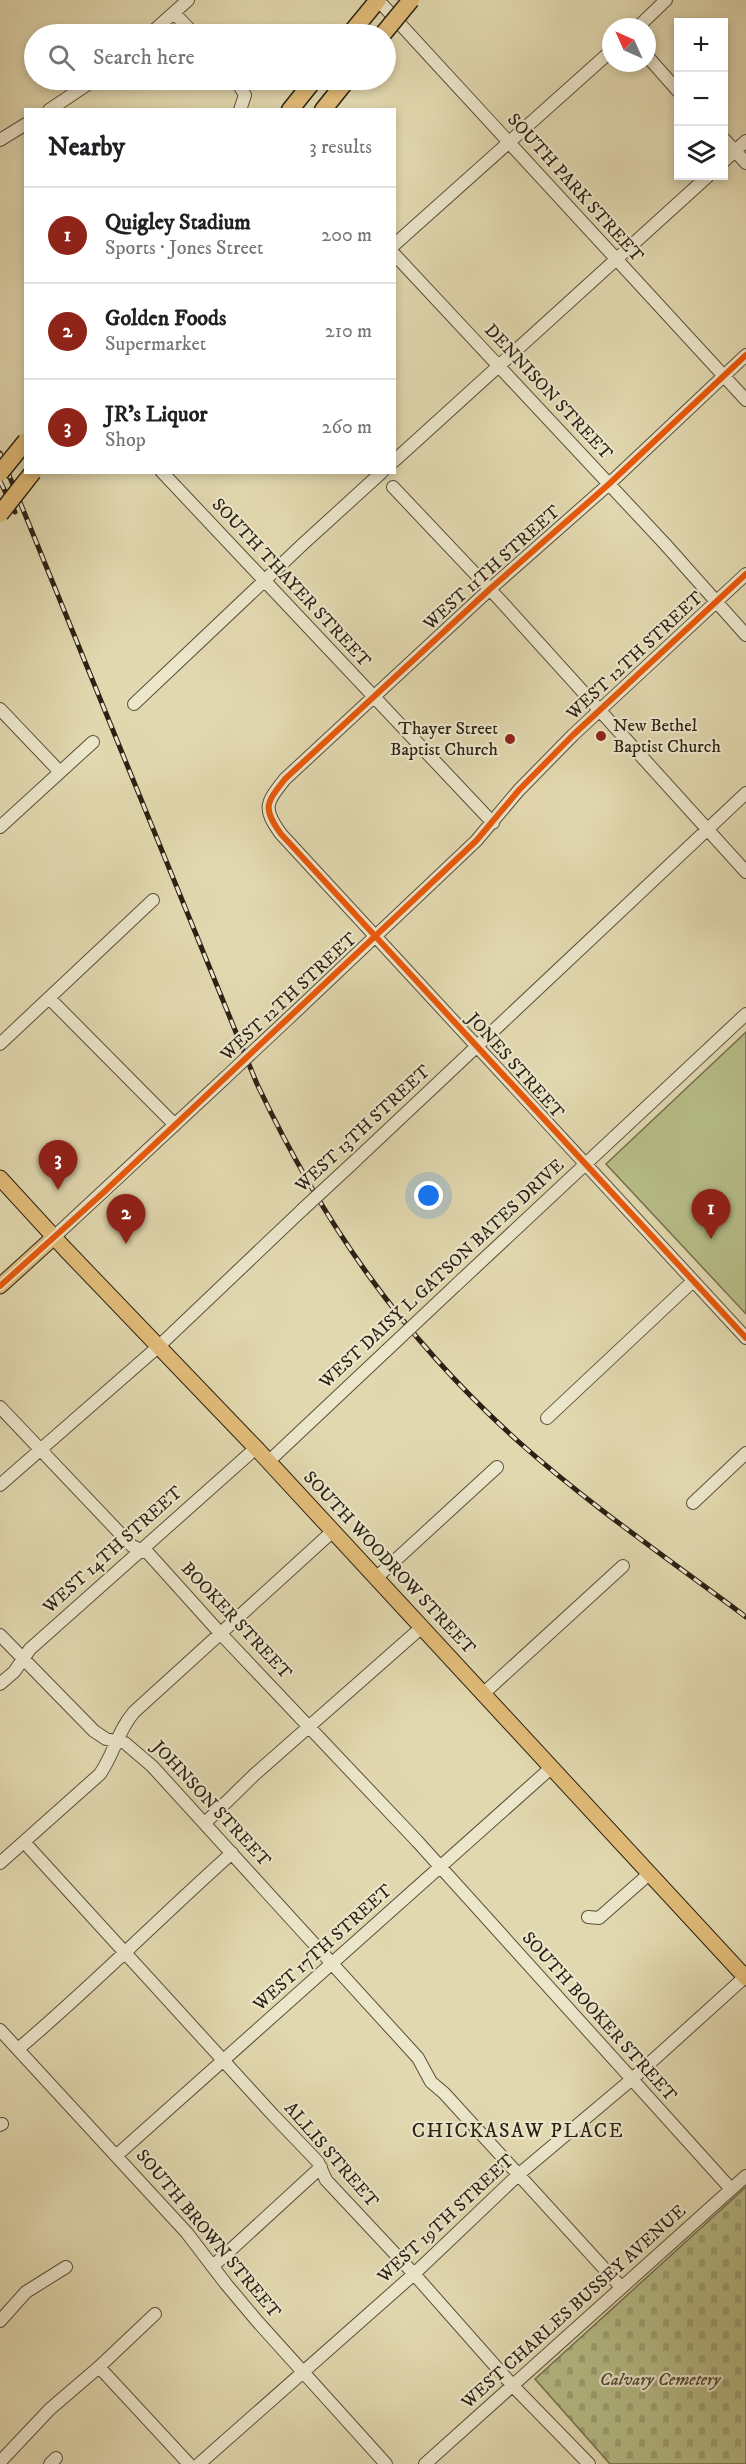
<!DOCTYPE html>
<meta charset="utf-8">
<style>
body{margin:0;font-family:"IM FELL DW Pica",serif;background:#f6f6f6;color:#202124}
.controls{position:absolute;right:18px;top:18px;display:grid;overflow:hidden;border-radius:0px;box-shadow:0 3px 9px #0003}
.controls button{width:54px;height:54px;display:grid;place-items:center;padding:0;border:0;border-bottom:2px solid #e0e0e0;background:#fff;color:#202124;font:30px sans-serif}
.compass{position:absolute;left:602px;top:18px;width:54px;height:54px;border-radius:50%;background:#fff;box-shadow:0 3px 9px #0003;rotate:315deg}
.you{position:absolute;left:429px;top:1196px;width:21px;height:21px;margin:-15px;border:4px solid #fff;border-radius:50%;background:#1a73e8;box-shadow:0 0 0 9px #1a73e833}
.badge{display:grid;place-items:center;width:39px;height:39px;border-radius:50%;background:#8f2418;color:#fff;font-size:20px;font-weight:700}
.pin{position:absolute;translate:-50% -50px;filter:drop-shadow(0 2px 3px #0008)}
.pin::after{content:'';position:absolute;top:32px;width:21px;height:18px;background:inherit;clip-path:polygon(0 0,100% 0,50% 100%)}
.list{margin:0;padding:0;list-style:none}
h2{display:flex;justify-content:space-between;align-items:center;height:78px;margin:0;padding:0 24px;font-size:26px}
h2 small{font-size:20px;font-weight:400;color:#757577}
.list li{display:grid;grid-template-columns:39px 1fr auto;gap:18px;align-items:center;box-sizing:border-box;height:96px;padding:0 24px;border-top:2px solid #e0e0e0}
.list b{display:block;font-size:22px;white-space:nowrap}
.list p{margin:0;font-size:20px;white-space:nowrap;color:#757577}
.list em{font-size:20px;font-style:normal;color:#757577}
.icon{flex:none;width:33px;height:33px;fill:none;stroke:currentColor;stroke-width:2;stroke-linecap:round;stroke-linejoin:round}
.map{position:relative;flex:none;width:746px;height:2464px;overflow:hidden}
.search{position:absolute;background:#fff;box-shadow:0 3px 9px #0003;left:24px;top:24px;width:372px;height:66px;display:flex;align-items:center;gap:15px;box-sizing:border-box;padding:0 21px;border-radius:33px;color:#757577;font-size:22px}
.panel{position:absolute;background:#fff;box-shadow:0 3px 9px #0003;left:24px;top:108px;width:372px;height:366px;border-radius:0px}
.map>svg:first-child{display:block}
.cemetery{fill:url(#cemetery-stones);stroke:#71704e;stroke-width:1.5}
.park{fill:#b7be88;stroke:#71704e;stroke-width:1.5}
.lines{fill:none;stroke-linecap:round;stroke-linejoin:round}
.minor-casing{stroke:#594f3b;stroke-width:14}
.major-casing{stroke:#2b2114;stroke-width:17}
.highway-casing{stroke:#2b2114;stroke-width:19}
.minor{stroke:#ece6cb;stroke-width:12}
.major{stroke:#e1bc78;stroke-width:15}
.highway{stroke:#e1bc78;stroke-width:16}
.rail-casing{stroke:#2b2114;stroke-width:5}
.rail{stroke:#ece6cb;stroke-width:3;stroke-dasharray:9;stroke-linecap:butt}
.minor-bridge-casing{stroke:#594f3b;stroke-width:14;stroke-linecap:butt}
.highway-bridge-casing{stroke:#2b2114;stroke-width:19;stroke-linecap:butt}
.minor-bridge{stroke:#ece6cb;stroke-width:12}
.highway-bridge{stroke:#e1bc78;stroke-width:16}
.cycleway-casing{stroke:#ece6cb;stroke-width:10}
.cycleway{stroke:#e8590c;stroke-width:6}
.poi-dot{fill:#8f2418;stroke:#ece6cb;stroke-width:2}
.labels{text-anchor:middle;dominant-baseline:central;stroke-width:4.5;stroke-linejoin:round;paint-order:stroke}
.street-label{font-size:18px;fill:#2b2114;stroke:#ece6cb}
.poi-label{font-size:18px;fill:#2b2114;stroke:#ece6cb;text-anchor:start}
.park-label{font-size:18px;font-style:italic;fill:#4e4831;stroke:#ece6cb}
.neighbourhood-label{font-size:20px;letter-spacing:1.5px;fill:#2b2114;stroke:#ece6cb}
</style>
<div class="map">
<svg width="746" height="2464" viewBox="0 0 746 2464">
<defs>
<pattern id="cemetery-stones" width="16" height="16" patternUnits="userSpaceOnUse" patternTransform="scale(1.5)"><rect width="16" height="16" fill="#b7be88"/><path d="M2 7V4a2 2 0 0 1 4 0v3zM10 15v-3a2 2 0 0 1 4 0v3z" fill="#9ea374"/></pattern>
</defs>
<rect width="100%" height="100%" fill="#e2d8af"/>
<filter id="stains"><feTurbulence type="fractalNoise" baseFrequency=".00333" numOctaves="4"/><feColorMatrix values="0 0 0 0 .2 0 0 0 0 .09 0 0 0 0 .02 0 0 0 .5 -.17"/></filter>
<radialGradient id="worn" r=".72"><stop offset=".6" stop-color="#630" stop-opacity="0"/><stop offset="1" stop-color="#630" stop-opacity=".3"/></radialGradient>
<!-- cemetery -->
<path class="cemetery" d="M746 2187V2464H610L535 2379Z"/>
<!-- park -->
<path class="park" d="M746 1032V1314L606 1164Z"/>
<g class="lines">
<defs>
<path id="minor" d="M378 0 746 400
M174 13 194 34
M638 27 666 0
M150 34 188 0
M647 56 678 91
M236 80 245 95 240 110
M49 110 94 80
M724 139 746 163
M0 140 26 124
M724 161 746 141
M394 245 611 51
M394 254 665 544 746 635
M746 355 609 484 490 589 285 779C266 803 262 808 281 834L746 1338
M394 461 708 176
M162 472 493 823
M393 487 499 599 746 872
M134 704 303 544 382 472
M0 709 60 772
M0 827 93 742
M49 998 175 1125
M291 1016 476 841 519 790 573 735 746 574
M0 1044 153 900
M356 1160 746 793
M54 1237 226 1077
M455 1286 746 1014
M0 1407 132 1546 148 1553 220 1633 417 1841 731 2189
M547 1418 693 1281
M268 1462 387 1350
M0 1485 159 1346 302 1210
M693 1503 746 1453
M376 1578 497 1467
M0 1635 94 1731 106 1739 125 1743 152 1766 418 2058 431 2082 444 2093 621 2287
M0 1684 14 1672 30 1649 256 1448
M484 1693 623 1566
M205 1823 254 1775 422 1627
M24 1842 273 2115 318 2162 326 2180 414 2274 513 2386 589 2464
M0 1863 100 1774C115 1752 117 1732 134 1712L333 1531
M588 1917 599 1918 649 1874
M0 2030 187 2233 226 2284 257 2321 386 2464
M18 2049C92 1987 160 1917 232 1853
M0 2125 2 2124
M117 2155 552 1767
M213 2266 321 2167
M0 2321 26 2292 66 2267
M99 2367 189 2464
M0 2462 50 2409 99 2367 155 2314
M50 2464 56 2458
M199 2464 414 2274 518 2175 631 2080 745 1977
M425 2464 746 2176"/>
<path id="major" d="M0 1178 66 1250 256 1448 746 1978
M0 1286 54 1237"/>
<path id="highway" d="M350 34 378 0
M290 110 314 80
M323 110 347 80"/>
</defs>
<!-- minor casing -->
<use href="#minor" class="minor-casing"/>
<!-- major casing -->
<use href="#major" class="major-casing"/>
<!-- highway casing -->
<use href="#highway" class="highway-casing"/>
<!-- minor -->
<use href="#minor" class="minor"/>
<!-- major -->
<use href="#major" class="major"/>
<!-- highway -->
<use href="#highway" class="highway"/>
<defs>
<path id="rail" d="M0 453 257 1084C324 1225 403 1338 520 1443 591 1506 670 1560 746 1617
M0 481 15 512"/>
</defs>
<!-- rail casing -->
<use href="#rail" class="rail-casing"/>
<!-- rail -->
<use href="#rail" class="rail"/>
<defs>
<path id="minor-bridge" d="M226 1077 291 1016
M302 1210 356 1160
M387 1350 455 1286"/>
<path id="highway-bridge" d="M383 34 411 0
M0 473 26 441
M0 514 33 472"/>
</defs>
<!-- minor-bridge casing -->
<use href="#minor-bridge" class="minor-bridge-casing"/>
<!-- highway-bridge casing -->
<use href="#highway-bridge" class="highway-bridge-casing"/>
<!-- minor-bridge -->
<use href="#minor-bridge" class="minor-bridge"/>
<!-- highway-bridge -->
<use href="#highway-bridge" class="highway-bridge"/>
<defs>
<path id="cycleway" d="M746 355 609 484 490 589 285 779C266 803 262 808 281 834L746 1338
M0 1286 104 1192 476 841 519 790 573 735 746 574"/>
</defs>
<!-- cycleway casing -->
<use href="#cycleway" class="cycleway-casing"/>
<!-- cycleway -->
<use href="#cycleway" class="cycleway"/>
</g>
<!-- markers -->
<g class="poi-dot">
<circle cx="601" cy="736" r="6"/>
<circle cx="510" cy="739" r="6"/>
</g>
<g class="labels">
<!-- street labels -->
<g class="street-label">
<text transform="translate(575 188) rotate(48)">SOUTH PARK STREET</text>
<text transform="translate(548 392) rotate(47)">DENNISON STREET</text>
<text transform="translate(492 568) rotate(-42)">WEST 11TH STREET</text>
<text transform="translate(291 583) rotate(47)">SOUTH THAYER STREET</text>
<text transform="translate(635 656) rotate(-43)">WEST 12TH STREET</text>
<text transform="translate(289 997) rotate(-43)">WEST 12TH STREET</text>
<text transform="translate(515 1066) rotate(48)">JONES STREET</text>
<text transform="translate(363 1129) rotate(-43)">WEST 13TH STREET</text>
<text transform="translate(442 1274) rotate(-43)">WEST DAISY L GATSON BATES DRIVE</text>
<text transform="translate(113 1550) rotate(-42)">WEST 14TH STREET</text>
<text transform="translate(389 1563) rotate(47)">SOUTH WOODROW STREET</text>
<text transform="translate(236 1621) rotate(47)">BOOKER STREET</text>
<text transform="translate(211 1804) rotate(47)">JOHNSON STREET</text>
<text transform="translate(323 1948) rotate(-42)">WEST 17TH STREET</text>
<text transform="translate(599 2017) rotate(48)">SOUTH BOOKER STREET</text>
<text transform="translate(331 2155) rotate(49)">ALLIS STREET</text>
<text transform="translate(446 2219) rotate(-43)">WEST 19TH STREET</text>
<text transform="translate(208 2234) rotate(50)">SOUTH BROWN STREET</text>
<text transform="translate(574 2307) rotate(-42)">WEST CHARLES BUSSEY AVENUE</text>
</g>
<!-- poi labels -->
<g class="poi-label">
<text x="613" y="726">New Bethel<tspan x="613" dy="21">Baptist Church</tspan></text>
<text x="498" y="729" text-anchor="end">Thayer Street<tspan x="498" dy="21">Baptist Church</tspan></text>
</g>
<!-- park labels -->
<g class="park-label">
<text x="660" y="2380">Calvary Cemetery</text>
</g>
<!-- neighbourhood labels -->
<g class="neighbourhood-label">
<text x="518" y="2131">CHICKASAW PLACE</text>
</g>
</g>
<rect width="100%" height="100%" filter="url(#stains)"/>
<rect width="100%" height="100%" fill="url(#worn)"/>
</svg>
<div class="controls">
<button>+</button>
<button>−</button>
<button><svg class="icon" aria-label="layers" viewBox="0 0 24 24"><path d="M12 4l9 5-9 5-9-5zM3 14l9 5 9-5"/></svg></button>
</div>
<svg class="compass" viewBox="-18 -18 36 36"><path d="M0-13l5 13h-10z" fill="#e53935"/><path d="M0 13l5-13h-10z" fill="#757577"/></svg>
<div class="you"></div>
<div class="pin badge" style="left:711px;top:1239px">1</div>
<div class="pin badge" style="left:126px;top:1244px">2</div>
<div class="pin badge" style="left:58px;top:1190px">3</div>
<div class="search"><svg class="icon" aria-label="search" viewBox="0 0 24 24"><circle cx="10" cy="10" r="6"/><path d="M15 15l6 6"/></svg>Search here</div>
<section class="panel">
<h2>Nearby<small>3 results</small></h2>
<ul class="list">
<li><span class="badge">1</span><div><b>Quigley Stadium</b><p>Sports · Jones Street</p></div><em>200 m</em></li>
<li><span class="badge">2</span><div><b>Golden Foods</b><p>Supermarket</p></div><em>210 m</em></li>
<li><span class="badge">3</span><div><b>JR's Liquor</b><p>Shop</p></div><em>260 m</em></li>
</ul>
</section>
</div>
